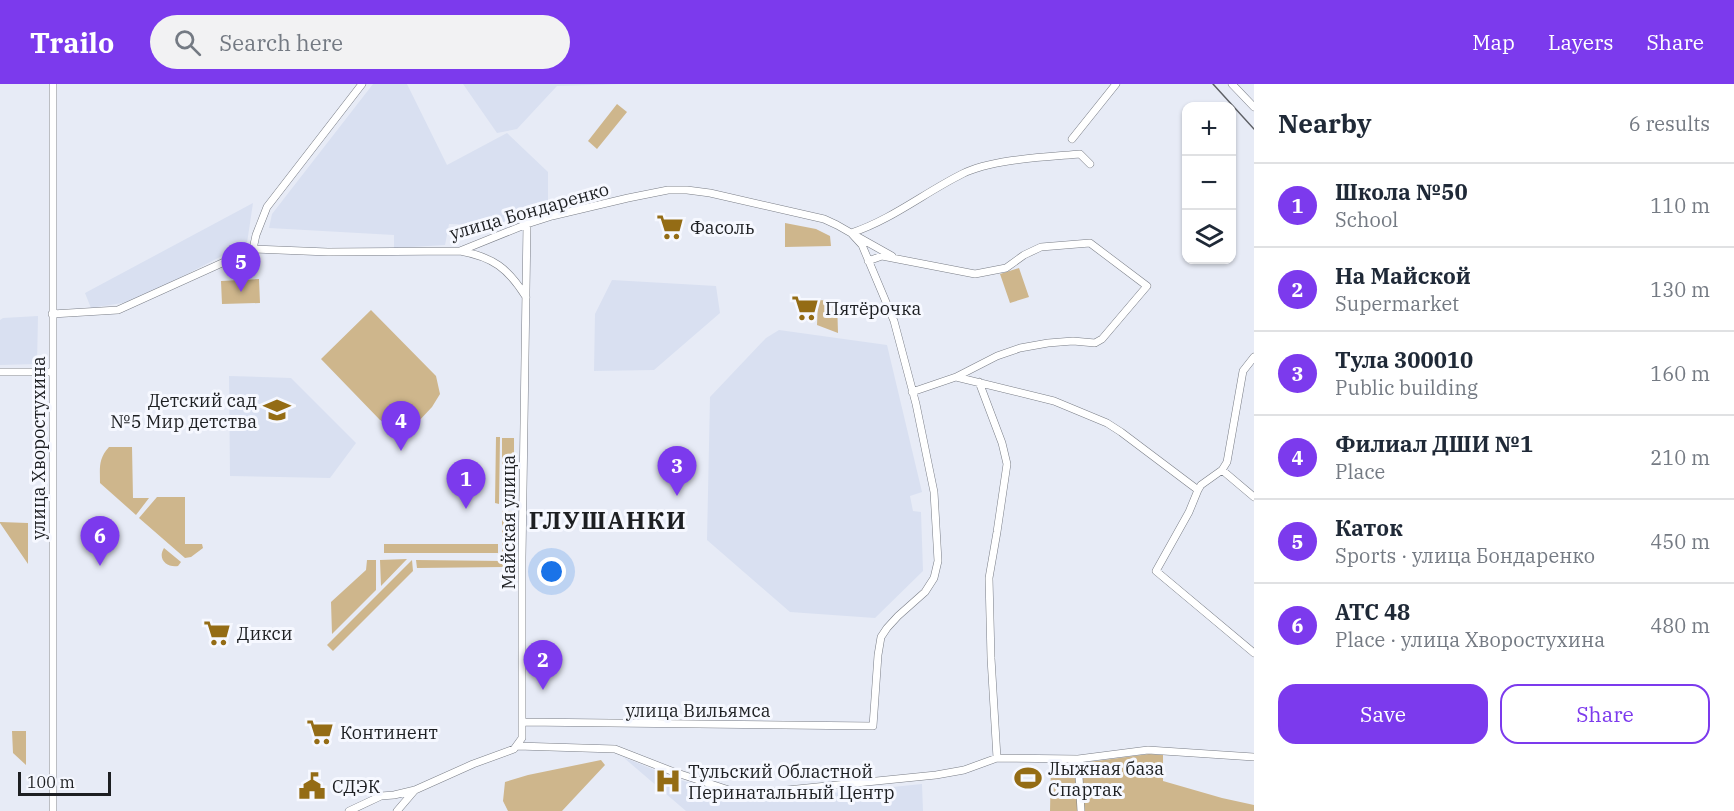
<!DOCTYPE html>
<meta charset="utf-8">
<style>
body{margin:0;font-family:"IBM Plex Serif",serif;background:#f2f2f3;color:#1f2937}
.controls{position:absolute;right:18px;top:18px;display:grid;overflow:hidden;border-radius:12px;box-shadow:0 2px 4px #0004}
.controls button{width:54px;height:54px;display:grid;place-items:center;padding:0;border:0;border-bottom:2px solid #e0e1e3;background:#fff;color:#1f2937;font:30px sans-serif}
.scale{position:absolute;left:18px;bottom:15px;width:93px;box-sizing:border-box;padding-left:6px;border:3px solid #1d1f22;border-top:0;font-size:16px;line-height:21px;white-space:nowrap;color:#1d1f22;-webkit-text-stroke:4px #f6f8ff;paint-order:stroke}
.you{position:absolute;left:552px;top:488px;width:21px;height:21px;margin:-15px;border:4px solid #fff;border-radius:50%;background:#1a73e8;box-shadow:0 0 0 9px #1a73e833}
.badge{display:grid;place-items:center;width:39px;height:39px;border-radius:50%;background:#7c3aed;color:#fff;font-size:20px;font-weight:700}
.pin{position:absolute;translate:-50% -50px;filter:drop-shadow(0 2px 3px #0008)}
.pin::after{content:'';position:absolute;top:32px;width:21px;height:18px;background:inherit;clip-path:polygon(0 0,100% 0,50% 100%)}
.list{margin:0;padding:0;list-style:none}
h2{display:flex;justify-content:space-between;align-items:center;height:78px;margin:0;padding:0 24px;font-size:26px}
h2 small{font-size:20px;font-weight:400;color:#747a83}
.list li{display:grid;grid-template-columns:39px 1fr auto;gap:18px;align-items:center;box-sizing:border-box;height:84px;padding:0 24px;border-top:2px solid #e0e1e3}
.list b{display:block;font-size:22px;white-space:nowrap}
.list p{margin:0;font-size:20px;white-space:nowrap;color:#747a83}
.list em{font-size:20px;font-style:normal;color:#747a83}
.actions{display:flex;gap:12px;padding:18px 24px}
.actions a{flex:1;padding:14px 0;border:2px solid #7c3aed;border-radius:18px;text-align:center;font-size:21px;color:#7c3aed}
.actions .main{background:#7c3aed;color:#fff}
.icon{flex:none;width:33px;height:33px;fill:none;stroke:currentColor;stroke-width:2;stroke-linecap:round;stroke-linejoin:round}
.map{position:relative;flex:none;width:1254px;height:727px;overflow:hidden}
header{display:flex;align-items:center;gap:36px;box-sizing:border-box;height:84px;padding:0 30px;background:#7c3aed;color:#fff}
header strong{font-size:28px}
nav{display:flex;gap:33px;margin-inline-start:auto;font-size:21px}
.search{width:420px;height:54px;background:#f2f2f3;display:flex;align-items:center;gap:15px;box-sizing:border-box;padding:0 21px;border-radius:33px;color:#747a83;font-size:22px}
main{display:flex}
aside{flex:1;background:#fff}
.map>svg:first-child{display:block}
.built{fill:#d9e0f1}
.green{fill:#ceb68c}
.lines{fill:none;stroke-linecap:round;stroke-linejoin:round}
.minor-casing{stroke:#797d86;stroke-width:8}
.minor{stroke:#fff;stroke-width:7}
.tram{stroke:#5d5f65;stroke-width:1.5}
.labels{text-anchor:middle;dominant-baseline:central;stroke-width:6;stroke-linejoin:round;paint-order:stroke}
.street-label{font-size:18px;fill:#1d1f22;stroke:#f6f8ff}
.poi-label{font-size:18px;fill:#1d1f22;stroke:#f6f8ff;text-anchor:start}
.district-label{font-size:24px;font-weight:bold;letter-spacing:1.5px;fill:#1d1f22;stroke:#f6f8ff}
</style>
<header>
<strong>Trailo</strong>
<div class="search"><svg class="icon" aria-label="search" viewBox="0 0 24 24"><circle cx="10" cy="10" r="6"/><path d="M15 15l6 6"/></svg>Search here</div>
<nav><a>Map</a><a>Layers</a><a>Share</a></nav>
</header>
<main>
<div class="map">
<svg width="1254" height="727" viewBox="0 0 1254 727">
<rect width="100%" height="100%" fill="#e7ebf6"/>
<!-- built -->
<path class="built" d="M373 0H407L447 81 507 49 548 88V124L511 137 482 141 449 140 445 161 394 164V151L269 144 272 130Z
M463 0H622L557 2 517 45 497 49Z
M253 119 247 159 135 217 91 224 85 209Z
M612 196 716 202 720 229 654 286 594 287 595 230Z
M38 232 37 280 0 281V236L3 234Z
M779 246 887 261 922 408 910 412 913 427 921 428 923 487 875 534 790 528 707 456 710 313 766 254Z
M229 292 291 294 356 359 330 394 230 392Z
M623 673 674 694 739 714 787 710 834 709 922 700 923 727H686Z"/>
<!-- green -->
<path class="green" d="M617 20 627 28 597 65 588 57Z
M785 139 816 145 830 152 831 162 785 163Z
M1019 184 1029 213 1010 219 1000 190Z
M259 195 260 219 222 220 221 197Z
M818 216 837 217 838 249 817 241Z
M371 226 436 292 440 310 432 323 417 339 402 343 390 341 380 336 321 275Z
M496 353H500L499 420 495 419Z
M502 354H514V419H502Z
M109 363H132L133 414H149L136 431 100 399C100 384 98 375 109 363Z
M157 413H185V460H202L203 464 191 473 185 474 139 434Z
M502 427H513L512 471H502Z
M0 438 28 439V480L0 439Z
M384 460H498V469H384Z
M164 464 181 478 178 482C167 484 157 475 164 464Z
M407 475 381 502 380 476Z
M367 476H376V506L332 550 331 518 366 486Z
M412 476 413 487 333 567 327 561Z
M416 476 503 477V483L417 484Z
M12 647H26V681L13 669Z
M1149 670 1163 671V697L1222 714 1254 721V727H1050L1051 680 1089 678Z
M601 676 605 681 562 727H508L503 717 505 698 528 691Z"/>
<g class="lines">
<defs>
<path id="minor" d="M53 0V727
M1232 0 1254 23
M1072 55 1116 0
M253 165 256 151 267 123 362 0
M460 167C493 173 508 184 526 213
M892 172 851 149C891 136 924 109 962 90 992 75 1046 73 1080 70L1090 80
M868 177 882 172 975 190 1006 184 1024 171 1041 163 1090 159 1147 202 1102 255 1095 259 1073 257 1048 259 1020 264 997 272 956 293 912 308
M52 230 118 226 253 165 328 168 460 167 527 140 552 132 628 114 668 106H687L710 109 824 135 837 141 851 149 862 161 894 237 916 320 934 408 938 477 934 494 925 508 898 532 887 544 881 553 878 571 873 642 523 638
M1254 273 1243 287 1227 378 1222 386 1201 401 1198 406 1189 428 1156 487 1254 569
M0 288H52
M956 293 1054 317 1107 339 1121 348 1198 406
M979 298 1002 359 1007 380 997 448 989 494 991 574 997 674
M1222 386 1254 413
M517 662 615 665 674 688 732 707 756 709 936 691 964 686 997 674 1078 675 1148 666 1254 673
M1078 675 1081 727
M349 727 381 712 394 711 415 706 473 680 514 665 522 654V473L527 140
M397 727 415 706"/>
</defs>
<!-- minor casing -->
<use href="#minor" class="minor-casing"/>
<!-- minor -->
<use href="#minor" class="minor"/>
<!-- tram -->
<path class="tram" d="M1213 0 1254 45"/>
</g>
<!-- icons -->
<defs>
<symbol id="supermarket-bare" viewBox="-9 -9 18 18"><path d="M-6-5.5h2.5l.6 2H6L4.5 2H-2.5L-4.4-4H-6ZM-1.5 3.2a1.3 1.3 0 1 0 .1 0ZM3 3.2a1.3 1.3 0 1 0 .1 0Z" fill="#946c15" stroke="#f6f8ff" stroke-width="2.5" paint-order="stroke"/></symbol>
<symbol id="school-bare" viewBox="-9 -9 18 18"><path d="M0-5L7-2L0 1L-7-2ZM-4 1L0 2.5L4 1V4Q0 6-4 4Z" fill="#946c15" stroke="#f6f8ff" stroke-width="2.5" paint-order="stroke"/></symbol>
<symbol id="stadium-bare" viewBox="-9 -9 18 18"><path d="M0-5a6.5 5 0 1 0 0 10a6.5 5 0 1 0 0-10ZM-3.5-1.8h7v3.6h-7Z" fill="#946c15" stroke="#f6f8ff" stroke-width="2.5" paint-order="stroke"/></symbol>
<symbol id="hospital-bare" viewBox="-9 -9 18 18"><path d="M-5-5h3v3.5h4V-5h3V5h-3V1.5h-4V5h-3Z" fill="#946c15" stroke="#f6f8ff" stroke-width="2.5" paint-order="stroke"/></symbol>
<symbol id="civic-bare" viewBox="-9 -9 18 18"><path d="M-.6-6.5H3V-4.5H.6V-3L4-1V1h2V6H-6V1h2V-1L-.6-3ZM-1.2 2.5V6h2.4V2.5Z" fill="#946c15" stroke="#f6f8ff" stroke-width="2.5" paint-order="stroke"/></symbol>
</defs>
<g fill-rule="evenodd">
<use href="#supermarket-bare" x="651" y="124" width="38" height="38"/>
<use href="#supermarket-bare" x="786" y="205" width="38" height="38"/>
<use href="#school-bare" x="258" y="307" width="38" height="38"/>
<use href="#supermarket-bare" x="198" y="530" width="38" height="38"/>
<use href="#supermarket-bare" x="301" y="629" width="38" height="38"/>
<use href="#stadium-bare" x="1009" y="675" width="38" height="38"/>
<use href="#hospital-bare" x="649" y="678" width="38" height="38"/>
<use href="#civic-bare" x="293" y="683" width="38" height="38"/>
</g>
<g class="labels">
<!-- street labels -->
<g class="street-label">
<text transform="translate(529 127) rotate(-16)">улица Бондаренко</text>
<text transform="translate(38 364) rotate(-90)">улица Хворостухина</text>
<text transform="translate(508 438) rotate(-90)">Майская улица</text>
<text x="698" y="626">улица Вильямса</text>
</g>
<!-- poi labels -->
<g class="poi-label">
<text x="690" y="143">Фасоль</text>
<text x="825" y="224">Пятёрочка</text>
<text x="257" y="316" text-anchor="end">Детский сад<tspan x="257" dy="21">№5 Мир детства</tspan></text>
<text x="237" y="549">Дикси</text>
<text x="340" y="648">Континент</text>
<text x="1048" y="684">Лыжная база<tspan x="1048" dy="21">Спартак</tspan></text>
<text x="688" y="687">Тульский Областной<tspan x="688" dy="21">Перинатальный Центр</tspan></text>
<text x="332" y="702">СДЭК</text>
</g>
<!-- district labels -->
<g class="district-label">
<text x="608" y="436">ГЛУШАНКИ</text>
</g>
</g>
</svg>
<div class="controls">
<button>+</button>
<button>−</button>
<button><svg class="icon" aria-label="layers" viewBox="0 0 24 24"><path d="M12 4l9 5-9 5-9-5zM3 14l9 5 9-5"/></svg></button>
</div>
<div class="scale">100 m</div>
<div class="you"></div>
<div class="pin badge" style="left:466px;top:425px">1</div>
<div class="pin badge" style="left:543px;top:606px">2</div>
<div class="pin badge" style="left:677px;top:412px">3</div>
<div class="pin badge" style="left:401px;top:367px">4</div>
<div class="pin badge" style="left:241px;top:208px">5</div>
<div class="pin badge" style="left:100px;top:482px">6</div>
</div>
<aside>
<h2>Nearby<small>6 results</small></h2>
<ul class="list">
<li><span class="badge">1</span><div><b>Школа №50</b><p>School</p></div><em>110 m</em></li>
<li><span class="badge">2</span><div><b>На Майской</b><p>Supermarket</p></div><em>130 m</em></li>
<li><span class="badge">3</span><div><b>Тула 300010</b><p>Public building</p></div><em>160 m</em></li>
<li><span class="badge">4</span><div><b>Филиал ДШИ №1</b><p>Place</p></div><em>210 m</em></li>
<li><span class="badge">5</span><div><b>Каток</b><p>Sports · улица Бондаренко</p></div><em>450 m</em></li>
<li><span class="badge">6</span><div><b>АТС 48</b><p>Place · улица Хворостухина</p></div><em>480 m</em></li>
</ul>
<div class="actions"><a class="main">Save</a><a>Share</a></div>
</aside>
</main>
